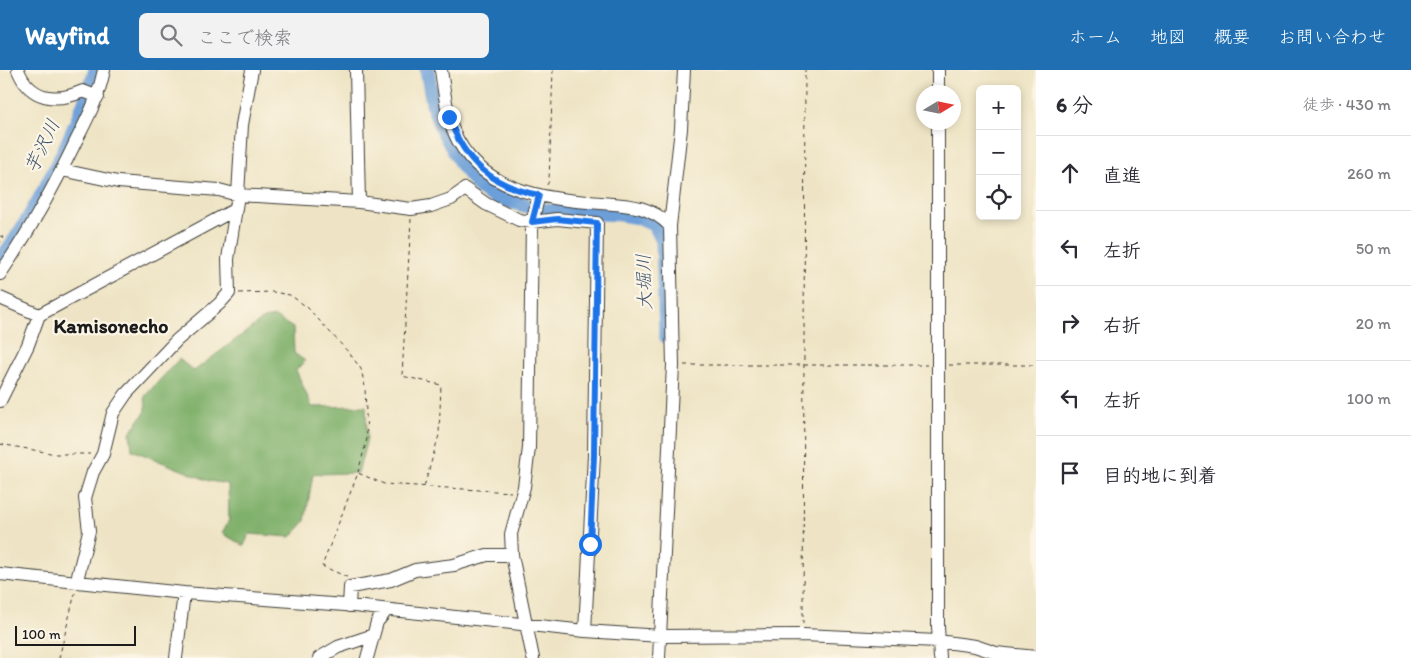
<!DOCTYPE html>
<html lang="ja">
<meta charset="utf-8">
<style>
body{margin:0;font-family:Itim,"Klee One",sans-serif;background:#f2f2f3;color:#2b2b33}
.controls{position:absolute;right:15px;top:15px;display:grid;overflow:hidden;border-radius:8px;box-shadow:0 2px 8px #0003}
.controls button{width:45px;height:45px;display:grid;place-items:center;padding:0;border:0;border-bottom:1px solid #e1e1e2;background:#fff;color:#2b2b33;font:25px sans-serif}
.compass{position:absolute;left:916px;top:15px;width:45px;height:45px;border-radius:50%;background:#fff;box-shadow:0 2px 8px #0003;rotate:80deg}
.scale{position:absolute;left:15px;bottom:12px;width:121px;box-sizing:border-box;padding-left:5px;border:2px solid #1c1c1c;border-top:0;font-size:14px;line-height:18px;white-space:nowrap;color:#1c1c1c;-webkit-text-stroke:4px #fcf5e5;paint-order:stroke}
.stop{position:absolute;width:15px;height:15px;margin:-11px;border:4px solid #1a73e8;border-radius:50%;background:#fff}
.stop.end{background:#1a73e8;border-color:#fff;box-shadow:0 1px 5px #0008}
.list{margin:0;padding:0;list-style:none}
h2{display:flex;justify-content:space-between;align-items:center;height:65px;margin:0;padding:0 20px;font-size:21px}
h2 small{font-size:16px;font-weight:400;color:#7c7c81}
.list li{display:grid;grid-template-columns:32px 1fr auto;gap:15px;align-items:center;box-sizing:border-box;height:75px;padding:0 20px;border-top:1px solid #e1e1e2}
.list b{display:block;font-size:19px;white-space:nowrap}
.list em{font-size:16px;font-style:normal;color:#7c7c81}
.icon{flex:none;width:28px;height:28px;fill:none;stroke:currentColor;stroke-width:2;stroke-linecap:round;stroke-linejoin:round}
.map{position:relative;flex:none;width:1036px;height:588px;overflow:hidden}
header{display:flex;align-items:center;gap:30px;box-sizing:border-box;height:70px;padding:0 25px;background:#1f6fb2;color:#fff}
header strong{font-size:24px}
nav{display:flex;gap:28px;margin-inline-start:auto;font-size:18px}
.search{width:350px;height:45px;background:#f2f2f3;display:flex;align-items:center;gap:12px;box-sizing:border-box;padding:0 18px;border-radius:8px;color:#7c7c81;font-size:19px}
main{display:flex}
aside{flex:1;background:#fff}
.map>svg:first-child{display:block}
.forest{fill:#80b16c;stroke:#4e6644}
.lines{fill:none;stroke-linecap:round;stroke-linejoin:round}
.river{stroke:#6c9fd8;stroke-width:15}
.minor-casing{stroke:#3c3a35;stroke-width:14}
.path{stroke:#3c3a35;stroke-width:1;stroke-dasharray:4 4;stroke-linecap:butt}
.minor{stroke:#fff;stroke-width:12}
.route{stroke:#1a73e8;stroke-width:6}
.labels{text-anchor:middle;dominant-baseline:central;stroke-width:4.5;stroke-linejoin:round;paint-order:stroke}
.water-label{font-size:19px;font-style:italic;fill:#405771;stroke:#fcf5e5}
.quarter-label{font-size:20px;font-weight:bold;fill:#1c1c1c;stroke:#fcf5e5}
</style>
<header>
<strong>Wayfind</strong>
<div class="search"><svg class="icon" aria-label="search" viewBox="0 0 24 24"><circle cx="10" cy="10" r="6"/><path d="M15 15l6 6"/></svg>ここで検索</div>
<nav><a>ホーム</a><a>地図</a><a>概要</a><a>お問い合わせ</a></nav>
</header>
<main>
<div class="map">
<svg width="1036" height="588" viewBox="0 0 1036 588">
<rect width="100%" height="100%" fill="#fcf5e5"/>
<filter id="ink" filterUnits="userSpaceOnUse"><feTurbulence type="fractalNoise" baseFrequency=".02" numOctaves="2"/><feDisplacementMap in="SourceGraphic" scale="10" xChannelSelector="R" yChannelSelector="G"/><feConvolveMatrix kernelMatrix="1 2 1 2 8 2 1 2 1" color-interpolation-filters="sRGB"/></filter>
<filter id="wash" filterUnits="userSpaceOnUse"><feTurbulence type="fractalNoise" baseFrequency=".0096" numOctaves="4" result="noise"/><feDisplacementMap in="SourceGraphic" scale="20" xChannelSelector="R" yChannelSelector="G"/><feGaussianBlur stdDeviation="1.12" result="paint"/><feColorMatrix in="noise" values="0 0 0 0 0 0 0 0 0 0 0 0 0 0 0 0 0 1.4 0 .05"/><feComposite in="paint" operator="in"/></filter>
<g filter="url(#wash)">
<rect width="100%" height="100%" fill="#eee4c5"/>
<!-- forest -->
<path class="forest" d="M275 247 293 258 294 283 305 291 296 300 312 337 366 336 367 369 358 403 313 404 305 451 291 467 249 464 244 476 222 463 229 450 228 414 209 411 132 380 130 362 146 341 145 326 179 289 194 301 263 249Z"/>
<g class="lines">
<!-- river -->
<path class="river" d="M427 0 434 38 440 55 462 95 480 118 495 127 546 141 620 144 638 147 655 155 663 171 666 266
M0 191C38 141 77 60 96 0"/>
</g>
</g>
<g filter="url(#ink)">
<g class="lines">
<defs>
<path id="minor" d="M18 0C30 30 56 33 83 21L98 27
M356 0 359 132
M441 0C444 20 446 41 453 60 478 121 543 129 601 133 628 135 650 135 670 156
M938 22V0
M938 52V557L940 588
M62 100 118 112 219 120 238 125 359 132 411 139 431 136 451 129 465 119 486 134 519 150 532 152 557 149 597 153 594 385 585 561
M0 204C29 162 54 117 76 71 89 45 98 29 104 0
M0 228 39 245
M0 331 28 275 39 245 236 139
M0 504 184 523 345 535 585 561 661 566 803 565 938 571 975 576 996 583 1036 587
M77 510 89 461 85 428 93 402 103 384 113 343 126 324 177 270 219 234 229 223 228 189 238 125 242 55 252 0
M349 536 350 517 391 510 415 500 454 495 487 485H512
M176 588 184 523
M319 588 338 577 371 566
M367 588 377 552 387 540
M533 588 512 485 511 464 524 417 529 378 532 152 539 125
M659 588 673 295 670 156 681 59 684 0"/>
</defs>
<!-- minor casing -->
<use href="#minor" class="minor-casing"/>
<!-- path -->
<path class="path" d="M547 115 549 111 553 0
M411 149 402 306 441 315 439 365 424 417
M0 166 3 167 0 173
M239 223 273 222 290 225 307 237 350 284 361 299 365 317 367 369 358 402
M684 295H927
M949 295H1036
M0 374 56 384H90
M347 507 322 496 358 403 384 414 511 422
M803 554 805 0
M59 588 75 523"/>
<!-- minor -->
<use href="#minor" class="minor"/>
</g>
</g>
<g class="lines" filter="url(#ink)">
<!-- route -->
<path class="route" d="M449 47C464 92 492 116 539 125L532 152 557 149 597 153 594 385 590 474"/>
</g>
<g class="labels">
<!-- water labels -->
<g class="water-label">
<text transform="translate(42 76) rotate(-65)">芋沢川</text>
<text transform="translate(644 212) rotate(-92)">大堀川</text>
</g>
<!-- quarter labels -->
<g class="quarter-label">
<text x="111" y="256">Kamisonecho</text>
</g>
</g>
</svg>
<div class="controls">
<button>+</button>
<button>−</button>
<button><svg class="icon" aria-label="locate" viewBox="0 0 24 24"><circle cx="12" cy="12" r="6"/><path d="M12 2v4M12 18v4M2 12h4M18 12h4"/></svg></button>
</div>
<svg class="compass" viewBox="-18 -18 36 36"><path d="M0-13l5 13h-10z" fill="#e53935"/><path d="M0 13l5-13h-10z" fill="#7c7c81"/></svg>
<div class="scale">100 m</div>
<div class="stop" style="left:590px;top:474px"></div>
<div class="stop end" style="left:449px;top:47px"></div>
</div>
<aside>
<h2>6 分<small>徒歩 · 430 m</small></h2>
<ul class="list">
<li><svg class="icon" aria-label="ahead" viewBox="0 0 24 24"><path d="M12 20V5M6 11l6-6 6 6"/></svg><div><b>直進</b></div><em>260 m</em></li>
<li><svg class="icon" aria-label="left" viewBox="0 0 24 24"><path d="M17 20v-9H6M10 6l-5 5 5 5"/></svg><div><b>左折</b></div><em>50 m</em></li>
<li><svg class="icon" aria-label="right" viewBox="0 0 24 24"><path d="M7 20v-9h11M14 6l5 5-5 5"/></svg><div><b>右折</b></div><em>20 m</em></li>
<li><svg class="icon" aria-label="left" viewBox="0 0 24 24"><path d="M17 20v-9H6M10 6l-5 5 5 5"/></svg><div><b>左折</b></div><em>100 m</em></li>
<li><svg class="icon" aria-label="arrive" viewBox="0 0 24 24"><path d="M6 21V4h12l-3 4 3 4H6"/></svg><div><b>目的地に到着</b></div></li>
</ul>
</aside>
</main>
